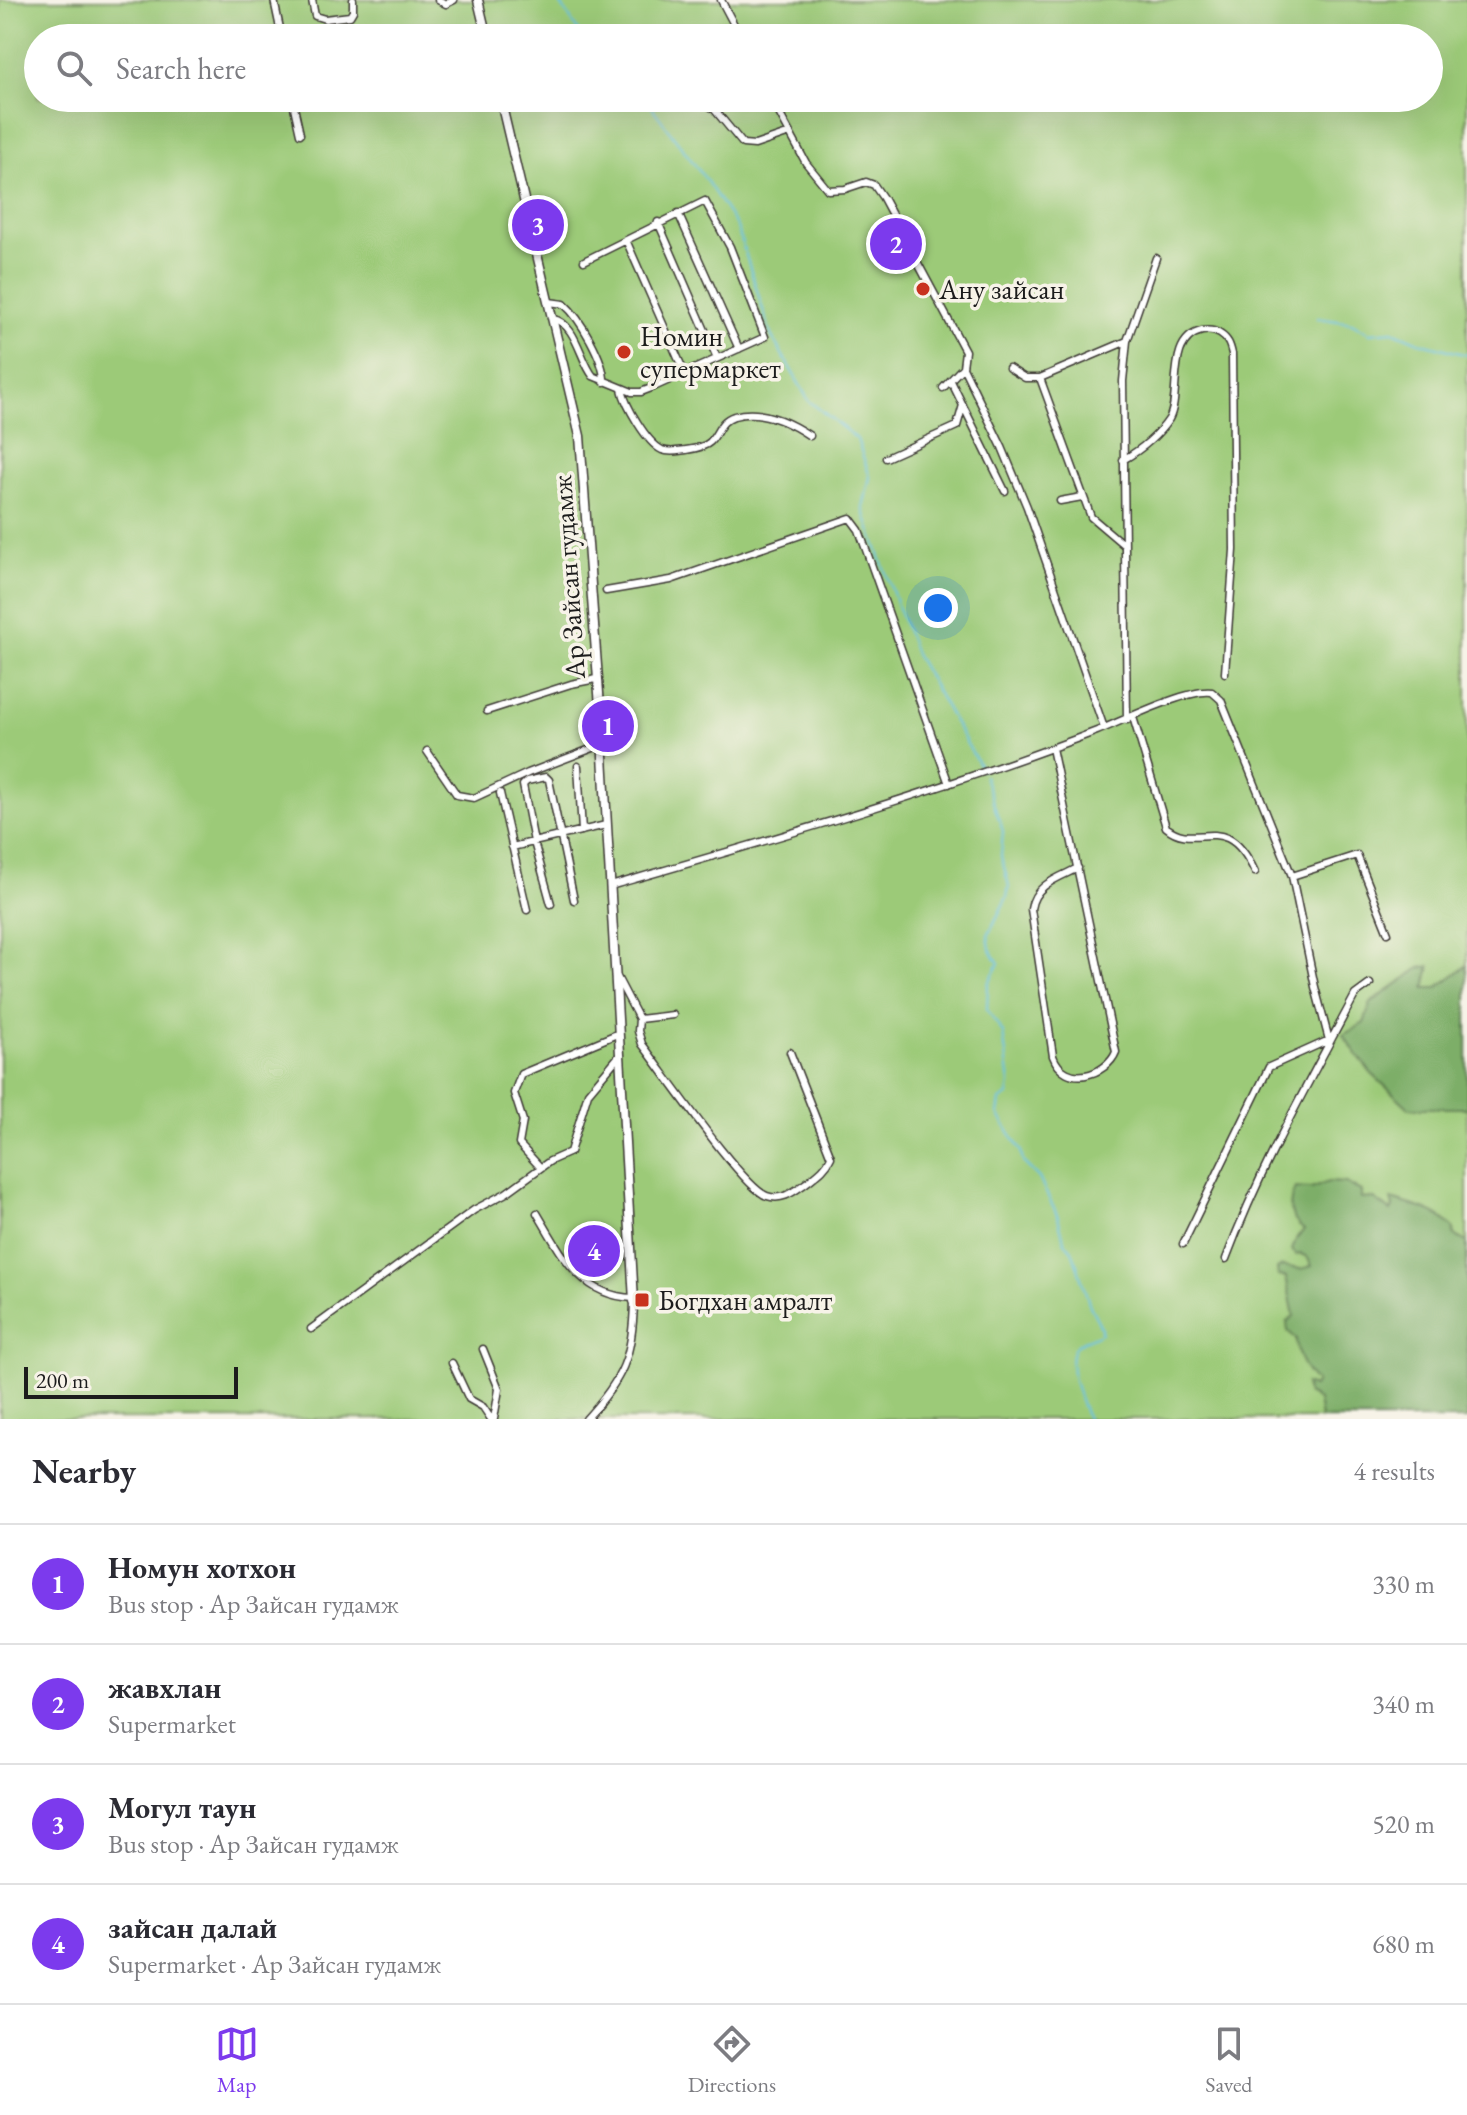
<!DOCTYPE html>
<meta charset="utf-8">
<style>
body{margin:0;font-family:"EB Garamond",serif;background:#f7f7f7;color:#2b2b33}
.scale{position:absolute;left:24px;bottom:20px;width:214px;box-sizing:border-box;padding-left:8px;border:4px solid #1c1c1c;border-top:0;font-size:22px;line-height:28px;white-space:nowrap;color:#1c1c1c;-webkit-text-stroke:6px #f7f3e8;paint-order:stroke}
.you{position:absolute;left:938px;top:608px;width:28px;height:28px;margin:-20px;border:6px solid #fff;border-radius:50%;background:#1a73e8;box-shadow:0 0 0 12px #1a73e833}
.badge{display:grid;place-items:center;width:52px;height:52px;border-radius:50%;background:#7c3aed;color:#fff;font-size:26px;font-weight:700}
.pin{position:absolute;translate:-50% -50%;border:4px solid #fff;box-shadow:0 2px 8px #0006}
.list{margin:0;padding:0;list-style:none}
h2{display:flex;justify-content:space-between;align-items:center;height:104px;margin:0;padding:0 32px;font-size:34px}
h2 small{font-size:26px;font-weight:400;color:#7c7c81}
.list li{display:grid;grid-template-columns:52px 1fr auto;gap:24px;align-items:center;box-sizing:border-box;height:120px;padding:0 32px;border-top:2px solid #e1e1e2}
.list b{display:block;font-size:30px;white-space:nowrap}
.list p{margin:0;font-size:26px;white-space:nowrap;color:#7c7c81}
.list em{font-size:26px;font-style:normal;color:#7c7c81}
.icon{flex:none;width:44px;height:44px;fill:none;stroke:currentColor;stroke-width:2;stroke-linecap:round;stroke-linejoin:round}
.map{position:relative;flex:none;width:1467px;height:1419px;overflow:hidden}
.search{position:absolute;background:#fff;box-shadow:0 8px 32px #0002;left:24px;right:24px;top:24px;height:88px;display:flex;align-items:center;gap:20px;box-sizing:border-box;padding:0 28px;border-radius:44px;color:#7c7c81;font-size:30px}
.sheet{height:584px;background:#fff}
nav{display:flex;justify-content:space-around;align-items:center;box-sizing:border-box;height:112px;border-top:2px solid #e1e1e2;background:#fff;font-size:22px;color:#7c7c81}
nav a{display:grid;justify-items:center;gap:4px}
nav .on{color:#7c3aed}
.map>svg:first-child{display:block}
.green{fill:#9cca78;stroke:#5c734a;stroke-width:2;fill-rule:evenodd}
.forest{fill:#7dae68;stroke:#4c6542;stroke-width:2}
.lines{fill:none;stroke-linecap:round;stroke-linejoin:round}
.stream{stroke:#65c1e3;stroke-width:2}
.minor-casing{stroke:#3c3834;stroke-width:9}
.tertiary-casing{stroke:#3c3834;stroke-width:11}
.minor{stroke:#fff;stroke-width:6}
.tertiary{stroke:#fff;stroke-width:8}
.poi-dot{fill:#c8321e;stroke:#f7f3e8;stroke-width:3}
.labels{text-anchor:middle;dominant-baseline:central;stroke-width:7;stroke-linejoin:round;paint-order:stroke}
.poi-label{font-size:28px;fill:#1c1c1c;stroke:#f7f3e8;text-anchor:start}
.street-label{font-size:28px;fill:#1c1c1c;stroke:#f7f3e8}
</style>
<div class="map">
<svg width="1467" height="1419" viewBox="0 0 1467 1419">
<rect width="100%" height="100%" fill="#f7f3e8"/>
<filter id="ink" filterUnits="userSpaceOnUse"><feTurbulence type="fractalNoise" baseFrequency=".0125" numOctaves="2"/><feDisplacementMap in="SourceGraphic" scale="16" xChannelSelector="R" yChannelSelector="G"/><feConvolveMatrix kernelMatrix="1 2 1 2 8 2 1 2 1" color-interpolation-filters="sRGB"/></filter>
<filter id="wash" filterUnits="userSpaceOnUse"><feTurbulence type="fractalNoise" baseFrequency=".006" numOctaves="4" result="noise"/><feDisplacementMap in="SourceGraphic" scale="32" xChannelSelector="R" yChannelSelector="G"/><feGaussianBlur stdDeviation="1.8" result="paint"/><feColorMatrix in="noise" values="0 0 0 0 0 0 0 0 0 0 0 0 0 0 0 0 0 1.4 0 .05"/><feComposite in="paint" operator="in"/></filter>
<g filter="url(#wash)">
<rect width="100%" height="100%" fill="#f4dabd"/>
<!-- green -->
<path class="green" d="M0 0H1467V1419H0ZM38 38H1429V98H38Z"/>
<!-- forest -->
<path class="forest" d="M1467 965V1108H1409L1371 1073 1343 1035 1364 1023 1371 1003 1420 968 1430 966 1425 988H1437Z
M1328 1182 1346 1183 1361 1191V1199L1373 1198 1391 1211 1393 1207 1391 1199C1413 1206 1439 1210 1454 1229L1453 1235 1467 1242V1419H1321L1318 1400 1307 1394 1305 1384 1313 1387 1316 1382C1304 1371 1297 1356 1296 1339L1288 1331 1287 1322 1294 1316 1286 1277 1278 1276 1277 1269 1282 1266 1301 1269 1312 1266 1307 1257 1301 1254 1296 1255 1292 1250 1297 1237 1304 1230C1289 1218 1287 1205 1295 1188L1311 1189Z"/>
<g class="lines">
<!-- stream -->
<path class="stream" d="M558 0 583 38
M645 98 704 177 737 227 771 335 809 401 857 439 870 477 863 507 867 521 915 654 982 770
M1317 318 1352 323 1369 333 1393 331 1419 342 1467 355
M984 776 1003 831 1001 856 1009 886 1007 897 988 935 990 949 999 963 988 984 987 1009 1003 1033 1010 1083 1008 1095 1000 1100 998 1114 1021 1151 1023 1162 1039 1178 1058 1217 1064 1241 1072 1250 1090 1306 1101 1327V1333C1094 1338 1084 1339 1077 1345 1062 1358 1081 1402 1087 1419"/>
</g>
</g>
<g filter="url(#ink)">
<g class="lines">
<defs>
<path id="minor" d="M274 0 282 38
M312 0 315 16 325 19 350 16 353 11V0
M438 0 446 4 454 0
M721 0 741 38
M292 98 300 134
M696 98 714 109 743 144 755 145 790 133
M771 98 806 163 828 190 845 189 866 182 874 185 883 198 965 351 963 367 943 388
M678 213 739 349
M658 222 717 358
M626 240 685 374
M549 302 564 304C580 318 605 361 604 382
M553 319C576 323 580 360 593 376L632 392H641L654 387 765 337 730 247 705 201 584 261
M963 367 1002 447 1027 507 1104 728
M1009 368 1025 378H1040
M951 381 1005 491
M622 389C625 405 647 443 662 450 670 453 678 451 686 450 693 449 705 447 710 442 719 433 719 421 734 416 760 409 788 421 810 436
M886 458 957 426 963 405
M1123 460C1142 449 1157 437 1169 419 1182 396 1165 339 1202 331 1208 330 1214 330 1220 334 1228 339 1230 345 1232 354L1234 550 1225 673
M1060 501 1082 497
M1124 545 1091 517 1040 378 1127 341
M606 591 671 580 850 518 859 530 949 784
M487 711 571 684 596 679
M1133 717 1166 827C1197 853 1225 807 1255 872
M1127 720 1123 381 1127 341 1156 258
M1052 748 1116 1052C1107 1075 1065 1089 1053 1056L1031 909C1034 885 1058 878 1078 868
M427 751 457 795 474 798 528 773 601 745
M578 766 582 831
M500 793 527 910
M512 847 606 825
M1292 876 1357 855 1388 933
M610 886C773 839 938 792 1097 731 1122 721 1189 688 1212 692L1221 700 1292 876 1315 987 1329 1040 1269 1067 1183 1244
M551 904 534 842 523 785 527 781 546 777 549 780 574 900
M617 977 639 1019 673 1015
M639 1019 638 1031 642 1044C663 1071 743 1188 767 1196 783 1201 793 1192 806 1183 816 1175 826 1169 831 1157L790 1052
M540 1167 519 1144 523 1121 514 1093 521 1074 617 1034
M537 1213C561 1253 580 1296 633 1298
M1226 1259C1261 1166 1309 1082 1355 995L1370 984
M311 1329 474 1210 506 1193 550 1161 570 1152 588 1093 619 1056
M483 1349 499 1389 494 1419
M452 1363 469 1399 483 1407 491 1419
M586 1419C623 1379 633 1357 634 1301"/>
<path id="tertiary" d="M478 0 487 38
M500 98 580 436 601 720 634 1301"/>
</defs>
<!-- minor casing -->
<use href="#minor" class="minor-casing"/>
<!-- tertiary casing -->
<use href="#tertiary" class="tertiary-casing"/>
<!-- minor -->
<use href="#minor" class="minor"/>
<!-- tertiary -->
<use href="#tertiary" class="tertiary"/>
</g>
</g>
<!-- markers -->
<g class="poi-dot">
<circle cx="923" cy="289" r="8"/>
<circle cx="624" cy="352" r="8"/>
<rect x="634" y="1292" width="16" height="16" rx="4"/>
</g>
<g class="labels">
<!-- poi labels -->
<g class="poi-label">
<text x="939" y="289">Ану зайсан</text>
<text x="640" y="336">Номин<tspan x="640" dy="32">супермаркет</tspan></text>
<text x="658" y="1300">Богдхан амралт</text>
</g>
<!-- street labels -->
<g class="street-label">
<text transform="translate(568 577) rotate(-94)">Ар Зайсан гудамж</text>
</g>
</g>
</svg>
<div class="scale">200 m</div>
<div class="you"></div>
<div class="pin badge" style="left:608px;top:726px">1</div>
<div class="pin badge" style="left:896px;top:244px">2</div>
<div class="pin badge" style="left:538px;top:225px">3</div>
<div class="pin badge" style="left:594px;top:1251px">4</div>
<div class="search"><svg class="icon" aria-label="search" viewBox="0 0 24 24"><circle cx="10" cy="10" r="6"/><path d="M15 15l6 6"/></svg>Search here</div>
</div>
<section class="sheet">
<h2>Nearby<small>4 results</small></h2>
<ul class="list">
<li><span class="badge">1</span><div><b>Номун хотхон</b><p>Bus stop · Ар Зайсан гудамж</p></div><em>330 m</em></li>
<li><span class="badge">2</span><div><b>жавхлан</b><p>Supermarket</p></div><em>340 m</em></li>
<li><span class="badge">3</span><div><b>Могул таун</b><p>Bus stop · Ар Зайсан гудамж</p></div><em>520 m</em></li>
<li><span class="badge">4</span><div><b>зайсан далай</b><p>Supermarket · Ар Зайсан гудамж</p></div><em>680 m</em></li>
</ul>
</section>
<nav>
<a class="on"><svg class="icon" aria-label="map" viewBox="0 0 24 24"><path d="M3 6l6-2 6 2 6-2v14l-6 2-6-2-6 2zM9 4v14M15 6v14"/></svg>Map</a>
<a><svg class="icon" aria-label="directions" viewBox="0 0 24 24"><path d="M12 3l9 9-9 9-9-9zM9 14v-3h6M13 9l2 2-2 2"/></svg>Directions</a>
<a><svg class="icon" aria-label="saved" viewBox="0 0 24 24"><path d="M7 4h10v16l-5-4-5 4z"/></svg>Saved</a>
</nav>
